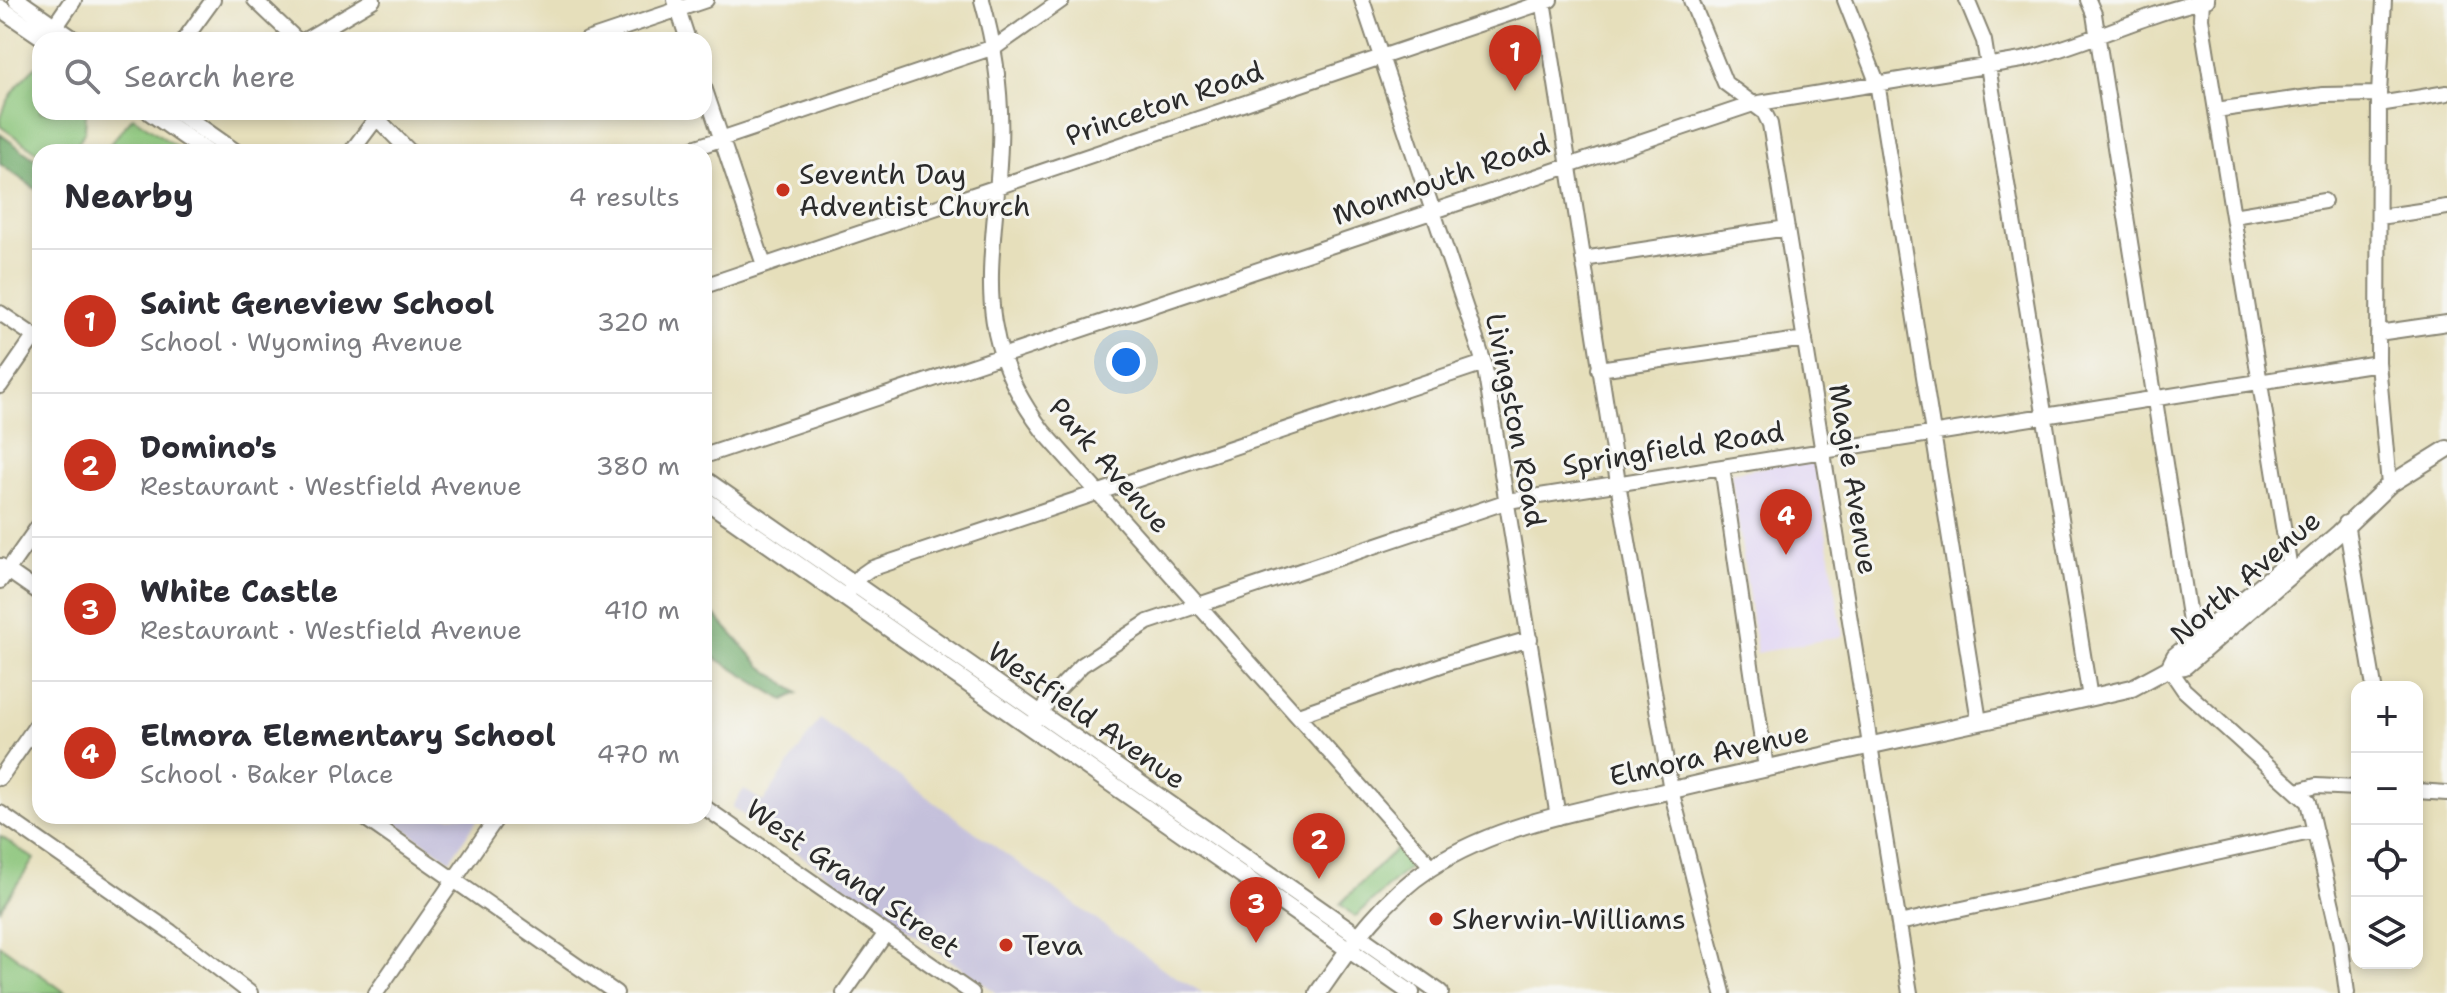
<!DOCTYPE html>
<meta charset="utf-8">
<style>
body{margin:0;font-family:"Shantell Sans",sans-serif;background:#f2f2f3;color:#2b2b33}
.controls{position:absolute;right:24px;bottom:24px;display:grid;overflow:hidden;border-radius:16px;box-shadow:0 4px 12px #0003}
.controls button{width:72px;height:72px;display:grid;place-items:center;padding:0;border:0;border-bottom:2px solid #e1e1e2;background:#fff;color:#2b2b33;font:40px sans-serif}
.you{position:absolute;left:1126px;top:362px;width:28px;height:28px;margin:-20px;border:6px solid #fff;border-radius:50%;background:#1a73e8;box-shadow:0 0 0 12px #1a73e833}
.badge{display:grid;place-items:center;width:52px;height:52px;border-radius:50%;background:#c8321e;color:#fff;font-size:26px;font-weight:700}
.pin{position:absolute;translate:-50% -66px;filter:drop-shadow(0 2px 4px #0008)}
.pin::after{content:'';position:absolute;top:42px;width:28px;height:24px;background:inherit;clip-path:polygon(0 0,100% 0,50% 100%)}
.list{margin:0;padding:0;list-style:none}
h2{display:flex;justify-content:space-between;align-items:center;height:104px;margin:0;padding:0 32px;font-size:34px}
h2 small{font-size:26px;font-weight:400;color:#7c7c81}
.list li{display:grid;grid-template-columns:52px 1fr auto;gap:24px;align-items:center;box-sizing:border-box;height:144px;padding:0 32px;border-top:2px solid #e1e1e2}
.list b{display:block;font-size:30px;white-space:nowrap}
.list p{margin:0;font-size:26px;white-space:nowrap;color:#7c7c81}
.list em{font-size:26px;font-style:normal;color:#7c7c81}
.icon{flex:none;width:44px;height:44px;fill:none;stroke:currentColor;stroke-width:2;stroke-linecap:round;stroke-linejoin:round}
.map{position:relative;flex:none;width:2447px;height:993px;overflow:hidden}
.search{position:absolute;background:#fff;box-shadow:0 4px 12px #0003;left:32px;top:32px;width:680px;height:88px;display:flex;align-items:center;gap:20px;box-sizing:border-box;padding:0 28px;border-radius:24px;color:#7c7c81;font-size:30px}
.panel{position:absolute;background:#fff;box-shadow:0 4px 12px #0003;left:32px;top:144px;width:680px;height:680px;border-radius:24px}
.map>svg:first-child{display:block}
.built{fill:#e0d4f4}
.industrial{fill:#c4c0db}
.green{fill:#8bc57a;stroke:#5b7852;stroke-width:2}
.forest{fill:#70aa6a;stroke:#4e6a4a;stroke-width:2}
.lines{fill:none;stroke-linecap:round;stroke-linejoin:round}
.minor-casing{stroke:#888573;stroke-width:18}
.major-casing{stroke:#888573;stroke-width:20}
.minor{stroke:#fff;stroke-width:14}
.major{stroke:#fff;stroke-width:16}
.poi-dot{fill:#c8321e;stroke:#f6f6f2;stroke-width:3}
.labels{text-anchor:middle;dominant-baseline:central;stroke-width:6;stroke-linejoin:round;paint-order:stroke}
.street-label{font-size:28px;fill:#2b2b2b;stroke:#f6f6f2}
.poi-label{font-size:28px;fill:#2b2b2b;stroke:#f6f6f2;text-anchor:start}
</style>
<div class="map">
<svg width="2447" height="993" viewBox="0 0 2447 993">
<rect width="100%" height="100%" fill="#f6f6f2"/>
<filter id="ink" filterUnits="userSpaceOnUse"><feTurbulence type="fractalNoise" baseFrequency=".0125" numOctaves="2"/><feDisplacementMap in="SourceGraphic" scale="16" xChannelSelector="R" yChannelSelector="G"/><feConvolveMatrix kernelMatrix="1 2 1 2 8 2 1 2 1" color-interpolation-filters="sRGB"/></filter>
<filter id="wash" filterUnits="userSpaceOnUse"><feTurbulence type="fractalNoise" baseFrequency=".006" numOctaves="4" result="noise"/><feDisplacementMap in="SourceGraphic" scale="32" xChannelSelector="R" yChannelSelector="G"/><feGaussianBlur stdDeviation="1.8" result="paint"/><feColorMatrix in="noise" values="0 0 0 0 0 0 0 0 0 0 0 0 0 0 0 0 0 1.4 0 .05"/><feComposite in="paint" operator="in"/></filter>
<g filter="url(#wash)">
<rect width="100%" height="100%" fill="#e6dfbb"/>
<!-- built -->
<path class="built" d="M1814 458 1843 636 1757 653 1731 473Z"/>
<!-- industrial -->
<path class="industrial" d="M820 719 1168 972 1203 993H997L732 807 744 789 763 802Z
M386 816H480L450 860Z"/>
<!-- green -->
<path class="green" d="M40 63V112H86L85 130 74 152 40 154 0 126C0 105 23 76 40 63Z
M133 117 184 152H103Z
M0 836 34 859 0 909Z
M1400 845 1414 863 1355 917 1340 904Z
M0 945 66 993H0Z"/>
<!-- forest -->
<path class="forest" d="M0 134 40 163V192L0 164Z
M704 613 714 614 760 665 798 693 784 700 704 651Z"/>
</g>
<g filter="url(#ink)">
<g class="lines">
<defs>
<path id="minor" d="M255 0 297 40
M675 0 688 40
M982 0C995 46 1002 97 1000 145 996 258 966 330 1043 431L1432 867
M1362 0 1484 363 1558 817
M1543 0 1618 483 1671 790 1723 993
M1691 0 1725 83 1764 112 1770 124 1910 993
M1845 0 1877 82 1979 721
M1967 0 1984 41 2090 698
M2088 0 2094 14 2193 641
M2202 0 2201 18 2289 563
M2384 0 2379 94 2378 363 2389 485
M184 40 213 0
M305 40 373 0
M587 40 706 0
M704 87 764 265
M2379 104 2447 93
M2216 110 2323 95 2379 94
M371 112 410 152
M351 152 381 112
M682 152 997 46 1062 0
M2233 216 2324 201
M2379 217 2447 207
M1583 259 1787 228
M704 286 1550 0
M0 313 40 340
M2378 333 2447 323
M1599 369 1805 339
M0 386 34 337
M704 456 1753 104 2022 60C2085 45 2143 14 2207 0
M1722 467 1766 768
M2346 523 2374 687
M1 566 40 593
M0 581 40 524
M845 597 860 576 870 569 1484 363
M2169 668 2184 690 2308 802 2340 940 2347 993
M1298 715 1450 662 1530 639
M1033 723 1054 694 1082 665 1148 622 1508 501 2378 363
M0 778 40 720
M2298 791 2316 786 2357 788
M2417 791 2447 793
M704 807 972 993
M0 813 171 932 250 993
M362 816 616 993
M1899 923 2315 831
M376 993 498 816
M844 993 886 933"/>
<path id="major" d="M17 0 74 40
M0 8 47 40
M49 35 73 0
M150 112 207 152
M178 112 235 152
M704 479 1440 993
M704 499 1411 993
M2169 668 2175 656 2281 569
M1318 993C1351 946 1381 900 1430 868 1502 821 1594 808 1677 789 1828 753 1980 723 2132 688L2169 668 2185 666 2339 533 2389 485 2447 449"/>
</defs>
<!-- minor casing -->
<use href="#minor" class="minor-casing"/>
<!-- major casing -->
<use href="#major" class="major-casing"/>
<!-- minor -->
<use href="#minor" class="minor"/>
<!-- major -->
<use href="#major" class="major"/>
</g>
</g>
<!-- markers -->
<g class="poi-dot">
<circle cx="783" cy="190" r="8"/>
<circle cx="1436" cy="919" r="8"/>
<circle cx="1006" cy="945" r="8"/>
</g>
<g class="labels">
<!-- street labels -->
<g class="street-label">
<text transform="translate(1164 103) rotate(-19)">Princeton Road</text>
<text transform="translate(1441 179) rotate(-19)">Monmouth Road</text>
<text transform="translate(1516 420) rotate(79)">Livingston Road</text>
<text transform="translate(1673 448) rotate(-9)">Springfield Road</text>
<text transform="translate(1110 465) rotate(49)">Park Avenue</text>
<text transform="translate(1854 479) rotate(81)">Magie Avenue</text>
<text transform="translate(2245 577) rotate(-41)">North Avenue</text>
<text transform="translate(1087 715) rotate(35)">Westfield Avenue</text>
<text transform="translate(1709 754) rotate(-13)">Elmora Avenue</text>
<text transform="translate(853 878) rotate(35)">West Grand Street</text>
</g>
<!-- poi labels -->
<g class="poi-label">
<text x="799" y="174">Seventh Day<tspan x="799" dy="32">Adventist Church</tspan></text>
<text x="1452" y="919">Sherwin-Williams</text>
<text x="1022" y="945">Teva</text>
</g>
</g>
</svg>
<div class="controls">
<button>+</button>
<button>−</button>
<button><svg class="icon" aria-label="locate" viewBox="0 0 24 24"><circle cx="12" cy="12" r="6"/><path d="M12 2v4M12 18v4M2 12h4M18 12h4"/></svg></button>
<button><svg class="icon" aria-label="layers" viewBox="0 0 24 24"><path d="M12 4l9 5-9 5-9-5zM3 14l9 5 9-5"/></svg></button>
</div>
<div class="you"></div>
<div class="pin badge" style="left:1515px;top:91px">1</div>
<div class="pin badge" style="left:1319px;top:879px">2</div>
<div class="pin badge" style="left:1256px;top:943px">3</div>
<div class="pin badge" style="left:1786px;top:555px">4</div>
<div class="search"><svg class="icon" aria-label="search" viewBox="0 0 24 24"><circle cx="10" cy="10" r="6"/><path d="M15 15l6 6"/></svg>Search here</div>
<section class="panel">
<h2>Nearby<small>4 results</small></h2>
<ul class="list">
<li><span class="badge">1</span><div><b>Saint Geneview School</b><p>School · Wyoming Avenue</p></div><em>320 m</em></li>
<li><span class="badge">2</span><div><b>Domino's</b><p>Restaurant · Westfield Avenue</p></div><em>380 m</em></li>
<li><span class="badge">3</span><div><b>White Castle</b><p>Restaurant · Westfield Avenue</p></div><em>410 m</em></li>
<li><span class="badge">4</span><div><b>Elmora Elementary School</b><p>School · Baker Place</p></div><em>470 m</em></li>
</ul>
</section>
</div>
